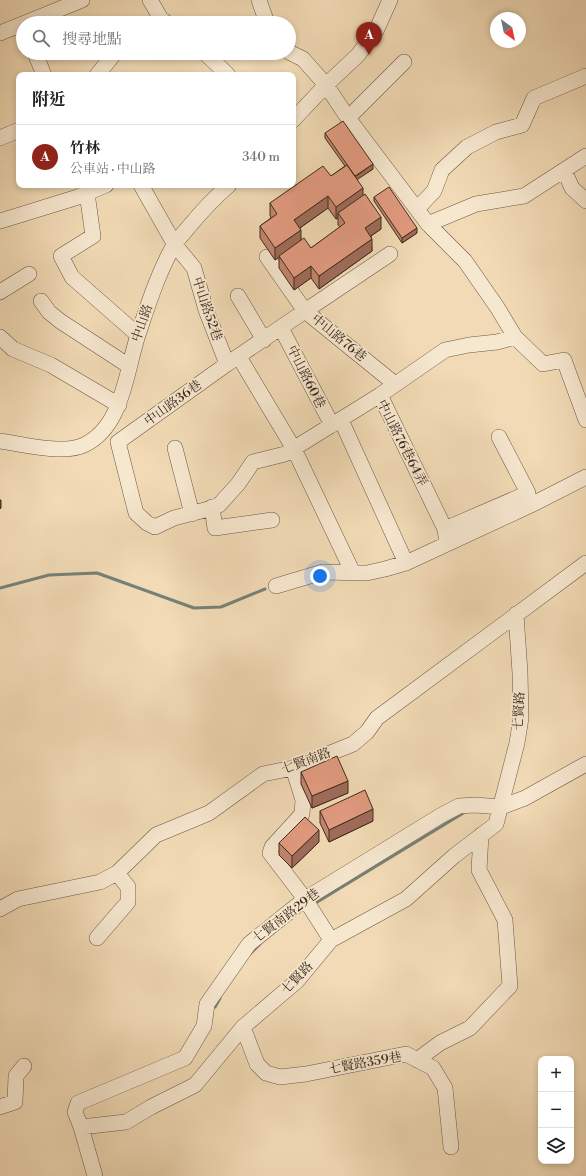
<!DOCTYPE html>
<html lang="zh-TW">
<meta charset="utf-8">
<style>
body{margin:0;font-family:"Libre Bodoni","Noto Serif TC",serif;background:#f6f6f6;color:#202124}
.controls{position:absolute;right:12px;bottom:12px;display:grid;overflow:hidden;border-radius:8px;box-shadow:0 2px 6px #0003}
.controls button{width:36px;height:36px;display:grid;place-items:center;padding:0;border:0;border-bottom:1px solid #e0e0e0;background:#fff;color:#202124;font:20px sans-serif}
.compass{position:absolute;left:490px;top:12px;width:36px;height:36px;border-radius:50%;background:#fff;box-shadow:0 2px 6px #0003;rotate:147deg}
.you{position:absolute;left:320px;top:576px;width:14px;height:14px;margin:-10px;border:3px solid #fff;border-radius:50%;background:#1a73e8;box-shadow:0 0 0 6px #1a73e833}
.badge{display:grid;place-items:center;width:26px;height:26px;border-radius:50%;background:#8f2418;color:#fff;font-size:13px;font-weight:700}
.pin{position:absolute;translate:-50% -33px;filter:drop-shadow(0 1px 2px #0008)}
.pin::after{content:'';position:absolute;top:21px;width:14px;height:12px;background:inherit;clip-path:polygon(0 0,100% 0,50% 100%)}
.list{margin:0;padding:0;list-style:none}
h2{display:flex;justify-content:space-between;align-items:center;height:52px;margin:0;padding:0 16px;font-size:17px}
h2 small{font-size:13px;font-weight:400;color:#757577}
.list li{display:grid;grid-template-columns:26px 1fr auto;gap:12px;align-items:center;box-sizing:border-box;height:64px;padding:0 16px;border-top:1px solid #e0e0e0}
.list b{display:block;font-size:15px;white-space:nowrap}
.list p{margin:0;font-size:13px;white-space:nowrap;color:#757577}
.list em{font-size:13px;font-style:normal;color:#757577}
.icon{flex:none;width:22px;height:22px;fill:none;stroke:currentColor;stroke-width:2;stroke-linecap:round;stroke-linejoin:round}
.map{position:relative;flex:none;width:586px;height:1176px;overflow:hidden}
.search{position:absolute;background:#fff;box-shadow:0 2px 6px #0003;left:16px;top:16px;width:280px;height:44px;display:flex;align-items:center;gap:10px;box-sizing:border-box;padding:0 14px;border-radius:22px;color:#757577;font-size:15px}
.panel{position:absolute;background:#fff;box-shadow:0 2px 6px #0003;left:16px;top:72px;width:280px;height:116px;border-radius:8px}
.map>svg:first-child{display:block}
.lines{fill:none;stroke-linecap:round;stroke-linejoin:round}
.stream{stroke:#768178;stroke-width:3}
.minor-casing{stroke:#6b5843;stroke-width:16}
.minor{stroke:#f6e7cf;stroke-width:15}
.wall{fill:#c3856f;stroke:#3e2c1d;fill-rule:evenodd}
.shaded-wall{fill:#9f6c5a;stroke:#3e2c1d}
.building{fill:#e39b81;stroke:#3e2c1d}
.labels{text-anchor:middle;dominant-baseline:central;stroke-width:3.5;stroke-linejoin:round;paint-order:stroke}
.street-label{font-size:13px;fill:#3e2c1d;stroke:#f6e7cf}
</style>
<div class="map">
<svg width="586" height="1176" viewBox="0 0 586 1176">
<rect width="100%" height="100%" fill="#f1dab5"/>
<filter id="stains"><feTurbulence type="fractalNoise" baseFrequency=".005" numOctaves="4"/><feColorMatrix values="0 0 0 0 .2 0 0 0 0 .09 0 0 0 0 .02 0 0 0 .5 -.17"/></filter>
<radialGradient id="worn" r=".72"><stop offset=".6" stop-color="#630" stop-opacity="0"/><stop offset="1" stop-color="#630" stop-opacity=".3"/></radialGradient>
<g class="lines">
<!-- stream -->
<path class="stream" d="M0 588 49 575 97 573 194 608 221 607 265 589
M314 904 465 812
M250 954 260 944
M215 1007 220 998"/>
<defs>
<path id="minor" d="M150 0 161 19 167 23
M259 0 267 23
M0 33 82 0
M35 53 44 75
M205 53 228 75
M97 75 115 53
M348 118 404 62
M293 120 326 85 358 55 376 31 390 0
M0 138 19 130
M564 170 572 188 586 201
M141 185 175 245 194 268 206 310 227 364
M87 193 93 236 61 256 72 277 138 335
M417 209 434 191 442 170 467 147 496 132 522 125 534 98 586 76
M0 221 78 197 106 185
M428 224 476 204 524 196 586 156
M390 254 305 311 395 384
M267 257 305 311 227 364 118 442 136 513 147 523 155 527 174 518 205 510 219 505 238 484 253 462 285 454 380 395 445 350 469 345 497 342 515 337 497 307 465 261 428 224 348 118 326 85 303 59 289 52
M0 292 29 274
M238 296 264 340
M41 301 49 312 60 321 129 366
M281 328 332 425
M0 337 13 349 51 365 119 405
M515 337 543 364 564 360 586 420
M239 357 294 449 353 573
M380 395 445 529 447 544
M341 420 406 563
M0 441C22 444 63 455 84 445 123 427 126 371 138 335 148 305 158 273 174 245 178 239 183 234 187 229 201 212 213 199 229 185
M175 448 192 514
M212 507 215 528 272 520
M445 529 528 493 499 437
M276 586 323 572 367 573 385 569 406 563 533 504 586 477
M293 768 303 800 302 814 272 847 270 853 305 899 331 940
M0 909 18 899 100 882 117 873 156 835 209 813 263 774 293 768 353 744 367 732 377 718 586 563
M97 938 128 902V887L117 873
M243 1027 257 1064 266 1073 280 1077 306 1074 406 1054 433 1068 445 1088 451 1147
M417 1060 440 1043 470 1028 510 986 505 920 479 870 481 835
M0 1107 15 1102 16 1076 24 1066
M81 1127 126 1122 151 1107 195 1085 243 1027 297 981 331 940 406 899 454 856 496 824 517 743 521 718 520 673 516 614
M95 1176 81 1127 75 1112 78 1103 185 1058 204 1026 207 1004 249 944 305 899 440 816 459 806 475 805 501 807 525 798 586 764"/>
</defs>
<!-- minor casing -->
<use href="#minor" class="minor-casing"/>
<!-- minor -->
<use href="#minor" class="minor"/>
</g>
<!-- wall -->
<path class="wall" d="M325 133 373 169 357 179 363 195 381 229 371 236 372 251 319 289 311 278 294 290 279 268V257L275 260 260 238V226L271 218 270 215V203L331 176 345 166 325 138ZM328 208 336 219 338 218V225L340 227 311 248 301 241 300 228Z
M374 197 417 233 402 243 374 201Z
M301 772 348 793 312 808 301 784Z
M320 811 373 821 329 842 320 823Z
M319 842 292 868 279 855V843Z"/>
<!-- shaded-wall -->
<path class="shaded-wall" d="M373 164V169L355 181V177Z
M363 188V200L338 213V218L336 219V207Z
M328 196V208L294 232V220Z
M381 217V229L365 240V228Z
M417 228V233L402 243V238Z
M301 230V242L275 260V248Z
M372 239V251L319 289V276Z
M311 266V278L294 290V278Z
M0 500H1V508L0 509Z
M348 781V793L312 808V796Z
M373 809V821L329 842V830Z
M319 830V842L292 868V856Z"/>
<!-- building -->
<path class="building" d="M343 121 373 164 355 176 325 133Z
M347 165 363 188 336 207 328 196 294 220 301 230 275 248 260 226 277 214 270 203 323 166 331 176Z
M389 187 417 228 402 238 374 197Z
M365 194 381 217 365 228 372 239 319 276 311 266 294 278 279 256 304 238 311 248 345 223 338 213Z
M337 756 348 781 312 796 301 772Z
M365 790 373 809 329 830 320 811Z
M305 817 319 830 292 856 279 843Z"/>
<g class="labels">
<!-- street labels -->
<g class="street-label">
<text transform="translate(207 309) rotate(71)">中山路52巷</text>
<text transform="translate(142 323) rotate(-71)">中山路</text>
<text transform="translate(339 338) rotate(39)">中山路76巷</text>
<text transform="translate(306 377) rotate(63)">中山路60巷</text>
<text transform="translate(173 403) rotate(-36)">中山路36巷</text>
<text transform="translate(402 443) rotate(63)">中山路76巷64弄</text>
<text transform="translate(519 711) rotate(-87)">七賢路</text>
<text transform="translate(306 761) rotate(-20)">七賢南路</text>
<text transform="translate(286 916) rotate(-37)">七賢南路29巷</text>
<text transform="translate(297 978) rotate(-46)">七賢路</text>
<text transform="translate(365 1063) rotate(-10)">七賢路359巷</text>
</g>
</g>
<rect width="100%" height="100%" filter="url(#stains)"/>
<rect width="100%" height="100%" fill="url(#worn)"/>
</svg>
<div class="controls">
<button>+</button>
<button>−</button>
<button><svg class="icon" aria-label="layers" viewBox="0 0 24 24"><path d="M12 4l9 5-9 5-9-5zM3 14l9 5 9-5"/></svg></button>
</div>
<svg class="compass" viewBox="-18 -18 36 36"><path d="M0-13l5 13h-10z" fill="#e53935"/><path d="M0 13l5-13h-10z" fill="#757577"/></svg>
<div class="you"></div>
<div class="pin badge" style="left:369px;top:55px">A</div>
<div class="search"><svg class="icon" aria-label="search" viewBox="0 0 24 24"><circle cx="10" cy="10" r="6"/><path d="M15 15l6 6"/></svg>搜尋地點</div>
<section class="panel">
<h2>附近<small></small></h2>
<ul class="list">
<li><span class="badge">A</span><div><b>竹林</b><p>公車站 · 中山路</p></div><em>340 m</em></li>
</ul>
</section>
</div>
